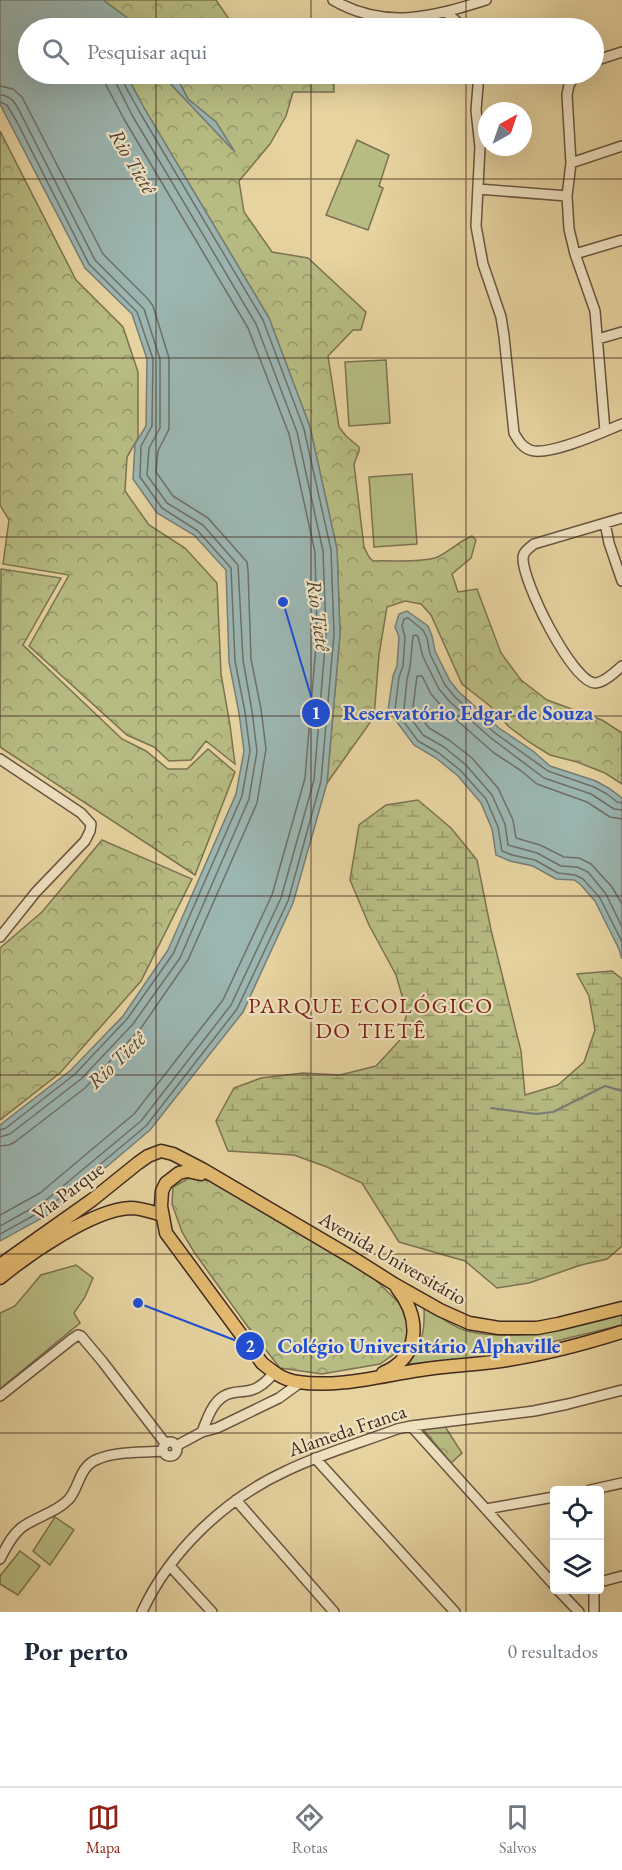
<!DOCTYPE html>
<html lang="pt">
<meta charset="utf-8">
<style>
body{margin:0;font-family:"EB Garamond",serif;background:#f6f6f7;color:#1f2937}
.controls{position:absolute;right:18px;bottom:18px;display:grid;overflow:hidden;border-radius:6px;box-shadow:0 6px 24px #0002}
.controls button{width:54px;height:54px;display:grid;place-items:center;padding:0;border:0;border-bottom:2px solid #e0e1e3;background:#fff;color:#1f2937;font:30px sans-serif}
.compass{position:absolute;left:478px;top:102px;width:54px;height:54px;border-radius:50%;background:#fff;box-shadow:0 6px 24px #0002;rotate:40deg}
.list{margin:0;padding:0;list-style:none}
h2{display:flex;justify-content:space-between;align-items:center;height:78px;margin:0;padding:0 24px;font-size:26px}
h2 small{font-size:20px;font-weight:400;color:#747a83}
.icon{flex:none;width:33px;height:33px;fill:none;stroke:currentColor;stroke-width:2;stroke-linecap:round;stroke-linejoin:round}
.map{position:relative;flex:none;width:622px;height:1612px;overflow:hidden}
.search{position:absolute;background:#fff;box-shadow:0 6px 24px #0002;left:18px;right:18px;top:18px;height:66px;display:flex;align-items:center;gap:15px;box-sizing:border-box;padding:0 21px;border-radius:33px;color:#747a83;font-size:22px}
.sheet{height:174px;background:#fff}
nav{display:flex;justify-content:space-around;align-items:center;box-sizing:border-box;height:84px;border-top:2px solid #e0e1e3;background:#fff;font-size:16px;color:#747a83}
nav a{display:grid;justify-items:center;gap:3px}
nav .on{color:#8f2418}
.map>svg:first-child{display:block}
.grass{fill:#b7bc83;stroke:#7c7251;stroke-width:1.5}
.forest{fill:url(#forest-crowns);stroke:#7c7251;stroke-width:1.5}
.wetland{fill:url(#wetland-marsh);stroke:#7c7251;stroke-width:1.5}
.water{fill:#9bb5b0;stroke:#777d76;stroke-width:1.5}
.lines{fill:none;stroke-linecap:round;stroke-linejoin:round}
.shore{stroke:#6e6f68;stroke-width:1.5}
.stream{stroke:#777d76;stroke-width:2}
.minor-casing{stroke:#6a543f;stroke-width:12}
.major-casing{stroke:#41291f;stroke-width:15}
.minor{stroke:#efe2c1;stroke-width:9}
.major{stroke:#e3ba70;stroke-width:12}
.grid{fill:none;stroke:#41291f;stroke-width:1.5;stroke-opacity:0.55}
.labels{text-anchor:middle;dominant-baseline:central;stroke-width:4.5;stroke-linejoin:round;paint-order:stroke}
.street-label{font-size:20px;fill:#41291f;stroke:#efe2c1}
.water-label{font-size:21px;font-style:italic;fill:#53453c;stroke:#efe2c1}
.quarter-label{font-size:22px;letter-spacing:1.5px;fill:#7a1f14;stroke:#efe2c1}
.leader{fill:none;stroke:#1d4ed8;stroke-width:2}
.callout-dot{fill:#1d4ed8;stroke:#efe2c1;stroke-width:2}
.mark-label{font-size:18px;text-anchor:middle;font-weight:bold;fill:#fff}
.callout-label{font-size:21px;text-anchor:middle;font-weight:bold;fill:#1d4ed8;stroke:#efe2c1;stroke-width:4.5;stroke-linejoin:round;paint-order:stroke}
</style>
<div class="map">
<svg width="622" height="1612" viewBox="0 0 622 1612">
<defs>
<pattern id="forest-crowns" width="20" height="18" patternUnits="userSpaceOnUse" patternTransform="scale(1.5)"><rect width="20" height="18" fill="#b7bc83"/><path d="M2 6a3 3 0 1 1 6 0M12 15a3 3 0 1 1 6 0" fill="none" stroke="#96996b"/></pattern>
<pattern id="wetland-marsh" width="20" height="14" patternUnits="userSpaceOnUse" patternTransform="scale(1.5)"><rect width="20" height="14" fill="#b7bc83"/><path d="M1 5h8M5 5V1M11 12h8M15 12V8" fill="none" stroke="#96996b"/></pattern>
</defs>
<rect width="100%" height="100%" fill="#e6d3a0"/>
<filter id="stains"><feTurbulence type="fractalNoise" baseFrequency=".00333" numOctaves="4"/><feColorMatrix values="0 0 0 0 .2 0 0 0 0 .09 0 0 0 0 .02 0 0 0 .5 -.17"/></filter>
<radialGradient id="worn" r=".72"><stop offset=".6" stop-color="#630" stop-opacity="0"/><stop offset="1" stop-color="#630" stop-opacity=".3"/></radialGradient>
<!-- grass -->
<path class="grass" d="M357 140 389 155 379 186 383 188 368 230 326 215Z
M386 360 390 423 349 426 345 362Z
M412 474 417 544 374 547 369 477Z
M76 1265 93 1278 85 1297 74 1313 80 1323 0 1389V1313L15 1306 41 1275Z
M424 1305C436 1314 452 1327 467 1331 518 1343 574 1328 622 1315V1325L491 1357 408 1364C423 1346 425 1328 424 1305Z
M55 1517 74 1530 50 1565 33 1551Z
M20 1551 40 1566 18 1595 0 1584V1576Z"/>
<!-- forest -->
<path class="forest" d="M103 0H216L235 28H136L130 20Z
M126 74H158L166 79 233 150 216 122 188 99 175 74H310L322 77 334 85V92H293L286 116 270 144 239 181 244 212 272 252 308 258 366 312 361 330H353L328 356 339 427 346 436 359 447V451L354 464 364 547 369 557 373 561C393 560 415 563 435 558 445 555 459 541 472 536L476 540 471 558 452 574 458 592 477 589 501 653 521 680 547 700 602 720 622 733V784L605 773 577 762 550 755 529 742 508 726 490 706 462 684 431 615 421 604 405 601 387 607 379 655 374 717 327 783 340 634 337 549 310 427 269 318 144 108Z
M0 131 76 280 123 327 138 372V438L127 457 125 491 149 525 185 548 217 583 221 674 230 725 235 764 206 741 191 760 169 761 154 747 127 735 29 646 69 575 3 564 9 520 0 505Z
M1 569 61 578 23 645 122 739 146 751 168 769H187L208 749 235 772 195 875 0 747Z
M102 840 192 879 141 981 60 1073 0 1120V948L42 912Z
M191 1177 210 1181 374 1278 405 1309 409 1336 403 1348 380 1364 322 1374 280 1368 248 1327 194 1252 182 1232 172 1204 173 1187Z
M444 1425 462 1453 451 1463 423 1429Z"/>
<!-- wetland -->
<path class="wetland" d="M418 800 451 828 477 860 491 930 521 1051 525 1095 558 1085 584 1062 595 1030 589 996 577 974 612 971 622 979V1246L607 1259 581 1265 529 1283 497 1288 465 1261 399 1242 362 1183 327 1167 294 1155 228 1151 216 1121 234 1088 261 1078 303 1073 340 1075 376 1066 400 1040 407 1013 396 975 369 925 350 880 359 825 386 805Z"/>
<!-- water -->
<path class="water" d="M0 0H103L130 20 136 28H28V74H126L144 108 269 318 310 427 337 549 340 634 327 783 293 903 243 1012 150 1130 53 1212 0 1241V1125L71 1070 123 1016 168 950 236 794 244 751 239 713 229 662 226 570 194 535 157 513 133 479 135 444 146 426 147 359 132 314 85 268 0 104Z
M158 74H175L188 99 216 122 235 152 166 79Z
M407 611 428 626 432 636 435 651 450 681 459 692 499 728 533 751 550 766 596 781 610 789 622 798V959L619 949 595 901 580 884 574 880 556 879 533 866 510 861 496 855 492 829 481 803 458 776 436 758 414 745 388 710 393 676 397 666 399 637 395 627 399 614Z"/>
<g class="lines">
<!-- shore -->
<path class="shore" d="M0 86 13 89 22 97 103 254 148 299 153 306 169 358V429L158 451 156 472 173 496 208 518 247 562 248 570 251 659 261 709 266 749 257 803 188 960 141 1028 85 1088 15 1142 9 1145 0 1146
M0 95C14 96 17 107 23 118L95 260 144 309 160 359V428L149 448 147 475 167 503 203 525 238 565 243 660 252 711 257 751 249 799 180 958 133 1024 81 1079 10 1134 0 1137
M0 102 7 105 17 122 89 264 137 312 153 359 152 426 141 446 140 477 162 508 198 531 231 568 235 661 245 712 250 751 242 796 173 954 127 1019 75 1074 6 1128 0 1130
M622 803 617 802 607 794 594 787 548 771 495 733 455 697 445 685 430 654 427 638 423 630 408 618 404 619 402 626 405 637 403 666 399 677 395 710 418 741 439 753 461 771 486 799 498 827 502 851 512 855 535 860 558 873 575 875 583 879 600 898 622 942
M622 810 614 809 591 794 544 778 491 738 450 702 439 689 423 657 418 637 416 635 413 636 410 667 407 679 404 709 423 735 444 747 466 765 492 795 505 824 508 845 537 853 561 866 577 867 588 872 606 894 622 927
M622 819 610 817 587 802 537 784 520 770 494 753 444 709 431 694 422 676H417L413 707 429 728 449 740 472 758 498 788 513 820 516 838 540 845 564 857 579 858 591 864 612 887 622 904
M0 1215 40 1193 134 1114 223 1000 272 895 305 778 317 634 315 552 289 434 248 328 124 119 106 85 104 74
M0 1226 45 1201 141 1121 231 1005 281 898 314 780 326 634 323 551 297 432 256 324 132 115 115 81 113 74
M0 1234 49 1207 146 1126 237 1009 288 901 321 781 334 634 331 550 304 429 263 320 139 111 121 78V74"/>
<!-- stream -->
<path class="stream" d="M491 1108 536 1114 553 1112 605 1086 622 1091"/>
<defs>
<path id="minor" d="M333 0C385 30 432 17 486 0
M447 13 464 28
M594 61 622 52
M479 74 476 110 480 147 476 226 483 264 501 317 504 336 514 433C518 440 522 447 530 450 548 457 603 432 622 424
M576 74 569 85 567 95 571 163 567 196 569 229 575 254 595 311 605 431
M571 163 622 146
M478 189 567 196
M575 254 622 240
M598 339 622 332
M622 518 534 544C529 548 523 552 523 558 522 581 572 682 595 683 604 683 615 672 622 666
M605 523 609 543 622 581
M0 759 81 813 91 824 90 831 85 841 36 892 0 937
M0 1396 72 1339 78 1335 81 1336 102 1361 165 1443
M411 1426 554 1585
M202 1432C207 1419 212 1403 224 1396 233 1390 242 1393 251 1390 260 1388 268 1380 274 1373
M163 1449a7 7 0 1 1 14 0a7 7 0 1 1-14 0Z
M176 1446 202 1432 217 1428 279 1398 301 1382
M315 1458 455 1612
M590 1490 622 1483
M236 1500 334 1612
M486 1509 554 1497
M0 1559C6 1548 11 1536 21 1528 35 1517 56 1513 69 1499 80 1486 79 1466 98 1459 117 1451 142 1453 163 1451
M170 1566 212 1612
M600 1582 622 1576
M558 1590 579 1612
M594 1590V1612
M142 1612C170 1551 225 1499 286 1471 321 1454 360 1443 397 1429L411 1426 534 1411 568 1404 622 1390"/>
<path id="major" d="M201 1174 187 1171 179 1173 166 1183 162 1191 161 1206 166 1233 262 1363C273 1372 283 1380 298 1382 338 1388 380 1376 420 1370 449 1365 478 1365 507 1360 546 1354 584 1344 622 1332
M0 1265 92 1200 138 1163 148 1156 161 1151 173 1154 202 1169 353 1258 394 1284 440 1310 469 1323 499 1328H537L558 1324 622 1308
M0 1278C29 1254 92 1210 130 1208 141 1208 152 1212 162 1215
M383 1373C422 1356 420 1317 397 1288"/>
</defs>
<!-- minor casing -->
<use href="#minor" class="minor-casing"/>
<!-- major casing -->
<use href="#major" class="major-casing"/>
<!-- minor -->
<use href="#minor" class="minor"/>
<!-- major -->
<use href="#major" class="major"/>
</g>
<!-- grid -->
<path class="grid" d="M156 0V28M311 0V28M466 0V28M156 74V1612M311 74V1612M466 74V1612M0 179H622M0 358H622M0 537H622M0 716H622M0 896H622M0 1075H622M0 1254H622M0 1433H622"/>
<g class="labels">
<!-- street labels -->
<g class="street-label">
<text transform="translate(68 1191) rotate(-37)">Via Parque</text>
<text transform="translate(393 1258) rotate(30)">Avenida Universitário</text>
<text transform="translate(347 1430) rotate(-19)">Alameda Franca</text>
</g>
<!-- water labels -->
<g class="water-label">
<text transform="translate(133 161) rotate(59)">Rio Tietê</text>
<text transform="translate(319 615) rotate(82)">Rio Tietê</text>
<text transform="translate(116 1060) rotate(-44)">Rio Tietê</text>
</g>
<!-- quarter labels -->
<g class="quarter-label">
<text x="371" y="1005">PARQUE ECOLÓGICO<tspan x="371" dy="25">DO TIETÊ</tspan></text>
</g>
</g>
<!-- callouts -->
<path class="leader" d="M283 602L316 713M138 1303L250 1346"/>
<g class="callout-dot">
<circle cx="283" cy="602" r="6"/>
<circle cx="138" cy="1303" r="6"/>
<circle cx="316" cy="713" r="15"/>
<circle cx="250" cy="1346" r="15"/>
</g>
<g class="mark-label">
<text x="316" y="719">1</text>
<text x="250" y="1352">2</text>
</g>
<g class="callout-label">
<text x="468" y="720">Reservatório Edgar de Souza</text>
<text x="419" y="1353">Colégio Universitário Alphaville</text>
</g>
<rect width="100%" height="100%" filter="url(#stains)"/>
<rect width="100%" height="100%" fill="url(#worn)"/>
</svg>
<div class="controls">
<button><svg class="icon" aria-label="locate" viewBox="0 0 24 24"><circle cx="12" cy="12" r="6"/><path d="M12 2v4M12 18v4M2 12h4M18 12h4"/></svg></button>
<button><svg class="icon" aria-label="layers" viewBox="0 0 24 24"><path d="M12 4l9 5-9 5-9-5zM3 14l9 5 9-5"/></svg></button>
</div>
<svg class="compass" viewBox="-18 -18 36 36"><path d="M0-13l5 13h-10z" fill="#e53935"/><path d="M0 13l5-13h-10z" fill="#747a83"/></svg>
<div class="search"><svg class="icon" aria-label="search" viewBox="0 0 24 24"><circle cx="10" cy="10" r="6"/><path d="M15 15l6 6"/></svg>Pesquisar aqui</div>
</div>
<section class="sheet">
<h2>Por perto<small>0 resultados</small></h2>
<ul class="list">
</ul>
</section>
<nav>
<a class="on"><svg class="icon" aria-label="map" viewBox="0 0 24 24"><path d="M3 6l6-2 6 2 6-2v14l-6 2-6-2-6 2zM9 4v14M15 6v14"/></svg>Mapa</a>
<a><svg class="icon" aria-label="directions" viewBox="0 0 24 24"><path d="M12 3l9 9-9 9-9-9zM9 14v-3h6M13 9l2 2-2 2"/></svg>Rotas</a>
<a><svg class="icon" aria-label="saved" viewBox="0 0 24 24"><path d="M7 4h10v16l-5-4-5 4z"/></svg>Salvos</a>
</nav>
